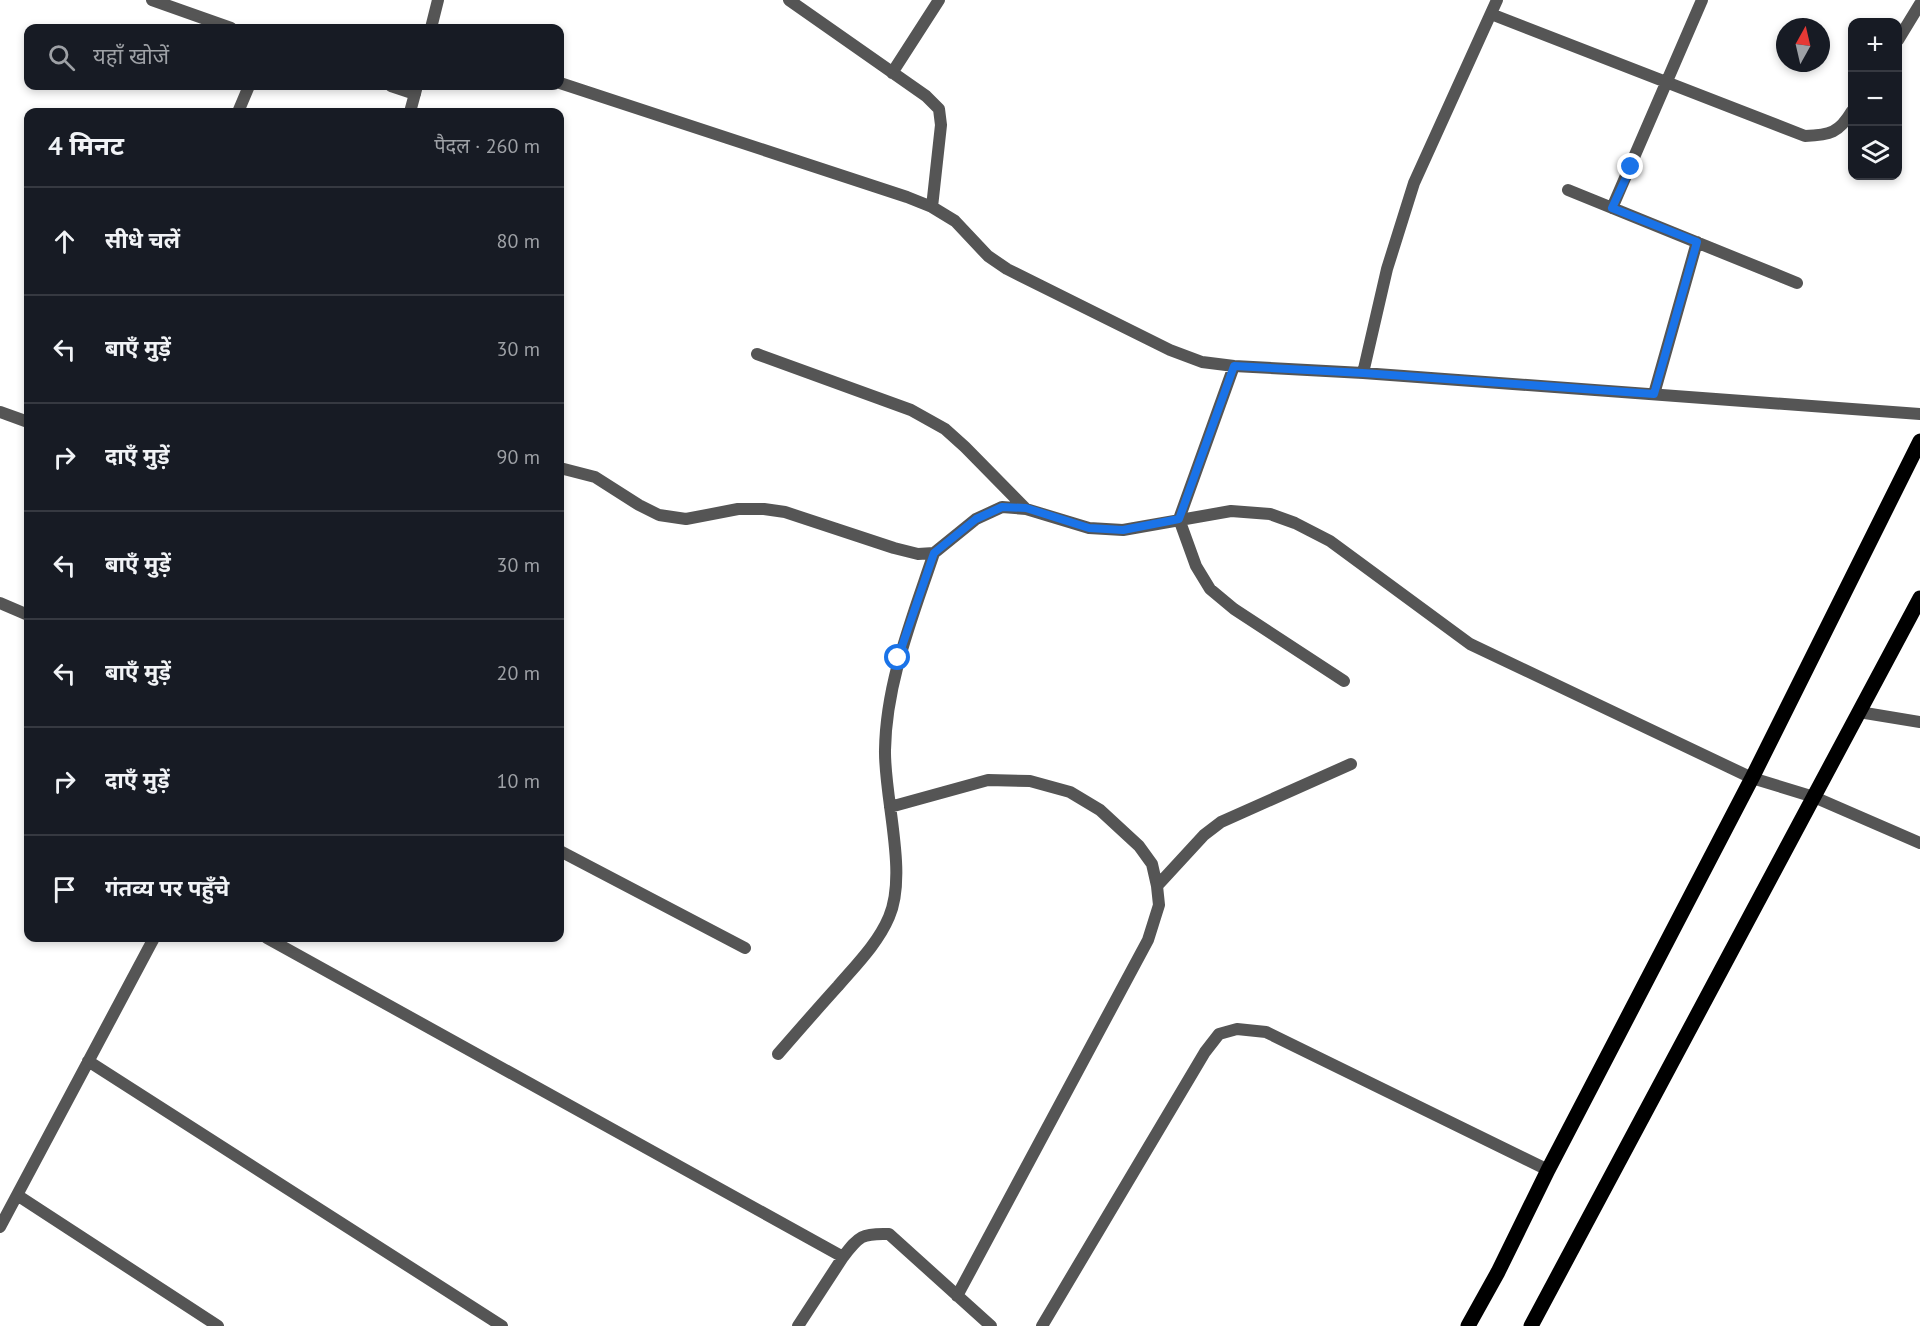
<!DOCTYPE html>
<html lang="hi">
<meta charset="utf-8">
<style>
body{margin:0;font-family:"PT Sans","Noto Sans Devanagari",sans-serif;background:#20242c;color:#f1f3f6}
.controls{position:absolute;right:18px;top:18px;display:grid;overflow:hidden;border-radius:12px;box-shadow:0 3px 9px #0003}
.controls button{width:54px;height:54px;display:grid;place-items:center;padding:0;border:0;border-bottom:2px solid #363941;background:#171b24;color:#f1f3f6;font:30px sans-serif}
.compass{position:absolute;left:1776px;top:18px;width:54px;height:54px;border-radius:50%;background:#171b24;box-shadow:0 3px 9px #0003;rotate:8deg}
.stop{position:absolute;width:18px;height:18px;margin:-14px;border:4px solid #1a73e8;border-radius:50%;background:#fff}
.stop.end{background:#1a73e8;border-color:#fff;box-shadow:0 2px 6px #0008}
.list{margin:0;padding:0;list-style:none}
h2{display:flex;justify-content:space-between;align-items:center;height:78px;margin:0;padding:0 24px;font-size:26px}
h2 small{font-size:20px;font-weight:400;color:#9ea1a6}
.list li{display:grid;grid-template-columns:39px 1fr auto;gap:18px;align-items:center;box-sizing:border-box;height:108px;padding:0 24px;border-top:2px solid #363941}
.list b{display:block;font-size:22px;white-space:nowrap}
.list em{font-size:20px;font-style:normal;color:#9ea1a6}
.icon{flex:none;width:33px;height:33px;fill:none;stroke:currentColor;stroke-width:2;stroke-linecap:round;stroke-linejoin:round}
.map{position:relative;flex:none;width:1920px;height:1326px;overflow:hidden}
.search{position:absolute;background:#171b24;box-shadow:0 3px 9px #0003;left:24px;top:24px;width:540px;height:66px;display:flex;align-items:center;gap:15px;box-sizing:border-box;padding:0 21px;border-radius:12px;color:#9ea1a6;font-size:22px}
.panel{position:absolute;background:#171b24;box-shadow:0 3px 9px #0003;left:24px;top:108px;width:540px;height:834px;border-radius:12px}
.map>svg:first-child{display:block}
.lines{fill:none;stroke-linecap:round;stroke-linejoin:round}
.minor{stroke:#555;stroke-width:12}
.primary{stroke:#000;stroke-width:15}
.route{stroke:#1a73e8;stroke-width:8}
</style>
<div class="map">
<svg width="1920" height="1326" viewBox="0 0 1920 1326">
<rect width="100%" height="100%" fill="#fff"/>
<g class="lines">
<!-- minor -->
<path class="minor" d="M152 0 231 28
M789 0 926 96 939 109 941 125 932 207
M1491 14 1805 136C1830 135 1839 133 1852 111
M431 28 438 0
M1898 40 1920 4
M892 73 939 0
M560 83 907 197 932 207 955 221 988 256 1007 269 1170 350 1202 362 1234 366 1363 373 1920 414
M391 86 415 94
M238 112 249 86
M410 112 417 86
M1568 190 1797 283
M1612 208 1702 0
M757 354 911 410 945 429 965 447 1026 509
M1234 366 1179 519 1196 566 1210 589 1234 609 1344 681
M1363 373 1387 269 1414 183 1497 0
M1654 394 1697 242
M0 412 28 422
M560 468 595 477 639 505 659 515 686 519 738 509H764L785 512 894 548 918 554 934 553 976 519 1002 507 1026 509 1089 528 1123 530 1231 511 1270 514 1295 523 1330 541 1470 644 1752 778 1814 797 1920 843
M0 603 28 615
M1859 712 1920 722
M890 807 988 780 1030 781 1070 792 1100 810 1139 846 1152 864 1157 886 1159 905 1148 940 957 1296
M560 851 745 948
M1157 886 1204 835 1221 822 1351 764
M267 938 843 1257 798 1326
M778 1054C798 1031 818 1008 838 986 857 964 878 943 889 917 908 874 884 797 885 750 886 682 913 616 934 553
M88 1061 502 1326
M17 1195 218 1326
M0 1227 154 938
M843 1257C859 1236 862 1233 889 1234L991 1326
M1042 1326 1205 1052 1219 1034 1237 1029 1266 1032 1548 1170"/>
<!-- primary -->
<path class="primary" d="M1468 1326 1498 1272 1548 1170 1752 778 1920 441
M1531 1326 1920 598"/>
</g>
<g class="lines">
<!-- route -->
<path class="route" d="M898 658 934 553 976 519 1002 507 1026 508 1089 528 1123 530 1179 519 1234 366 1363 373 1654 394 1697 242 1612 208 1631 167"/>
</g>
</svg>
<div class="controls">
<button>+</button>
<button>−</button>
<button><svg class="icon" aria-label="layers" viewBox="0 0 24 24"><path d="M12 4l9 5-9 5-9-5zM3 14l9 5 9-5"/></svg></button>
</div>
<svg class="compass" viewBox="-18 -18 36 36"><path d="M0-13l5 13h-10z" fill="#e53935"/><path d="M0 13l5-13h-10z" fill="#9ea1a6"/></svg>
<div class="stop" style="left:898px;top:658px"></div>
<div class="stop end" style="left:1631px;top:167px"></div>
<div class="search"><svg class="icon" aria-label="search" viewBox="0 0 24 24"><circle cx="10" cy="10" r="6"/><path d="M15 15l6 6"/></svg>यहाँ खोजें</div>
<section class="panel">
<h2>4 मिनट<small>पैदल · 260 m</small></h2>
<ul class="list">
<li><svg class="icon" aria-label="ahead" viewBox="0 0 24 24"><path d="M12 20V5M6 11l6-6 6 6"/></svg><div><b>सीधे चलें</b></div><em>80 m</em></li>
<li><svg class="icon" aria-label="left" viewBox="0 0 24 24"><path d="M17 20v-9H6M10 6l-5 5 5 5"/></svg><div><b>बाएँ मुड़ें</b></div><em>30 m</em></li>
<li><svg class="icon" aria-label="right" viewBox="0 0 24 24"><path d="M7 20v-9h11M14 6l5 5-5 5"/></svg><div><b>दाएँ मुड़ें</b></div><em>90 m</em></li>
<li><svg class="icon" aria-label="left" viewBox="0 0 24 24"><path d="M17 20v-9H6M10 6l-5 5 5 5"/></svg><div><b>बाएँ मुड़ें</b></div><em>30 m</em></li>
<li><svg class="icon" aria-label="left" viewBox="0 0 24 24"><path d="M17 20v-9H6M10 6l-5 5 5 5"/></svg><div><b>बाएँ मुड़ें</b></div><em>20 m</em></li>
<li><svg class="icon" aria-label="right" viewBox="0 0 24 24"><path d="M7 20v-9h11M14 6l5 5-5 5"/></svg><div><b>दाएँ मुड़ें</b></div><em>10 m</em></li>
<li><svg class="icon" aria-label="arrive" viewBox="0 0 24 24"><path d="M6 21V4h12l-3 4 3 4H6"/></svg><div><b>गंतव्य पर पहुँचे</b></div></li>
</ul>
</section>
</div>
